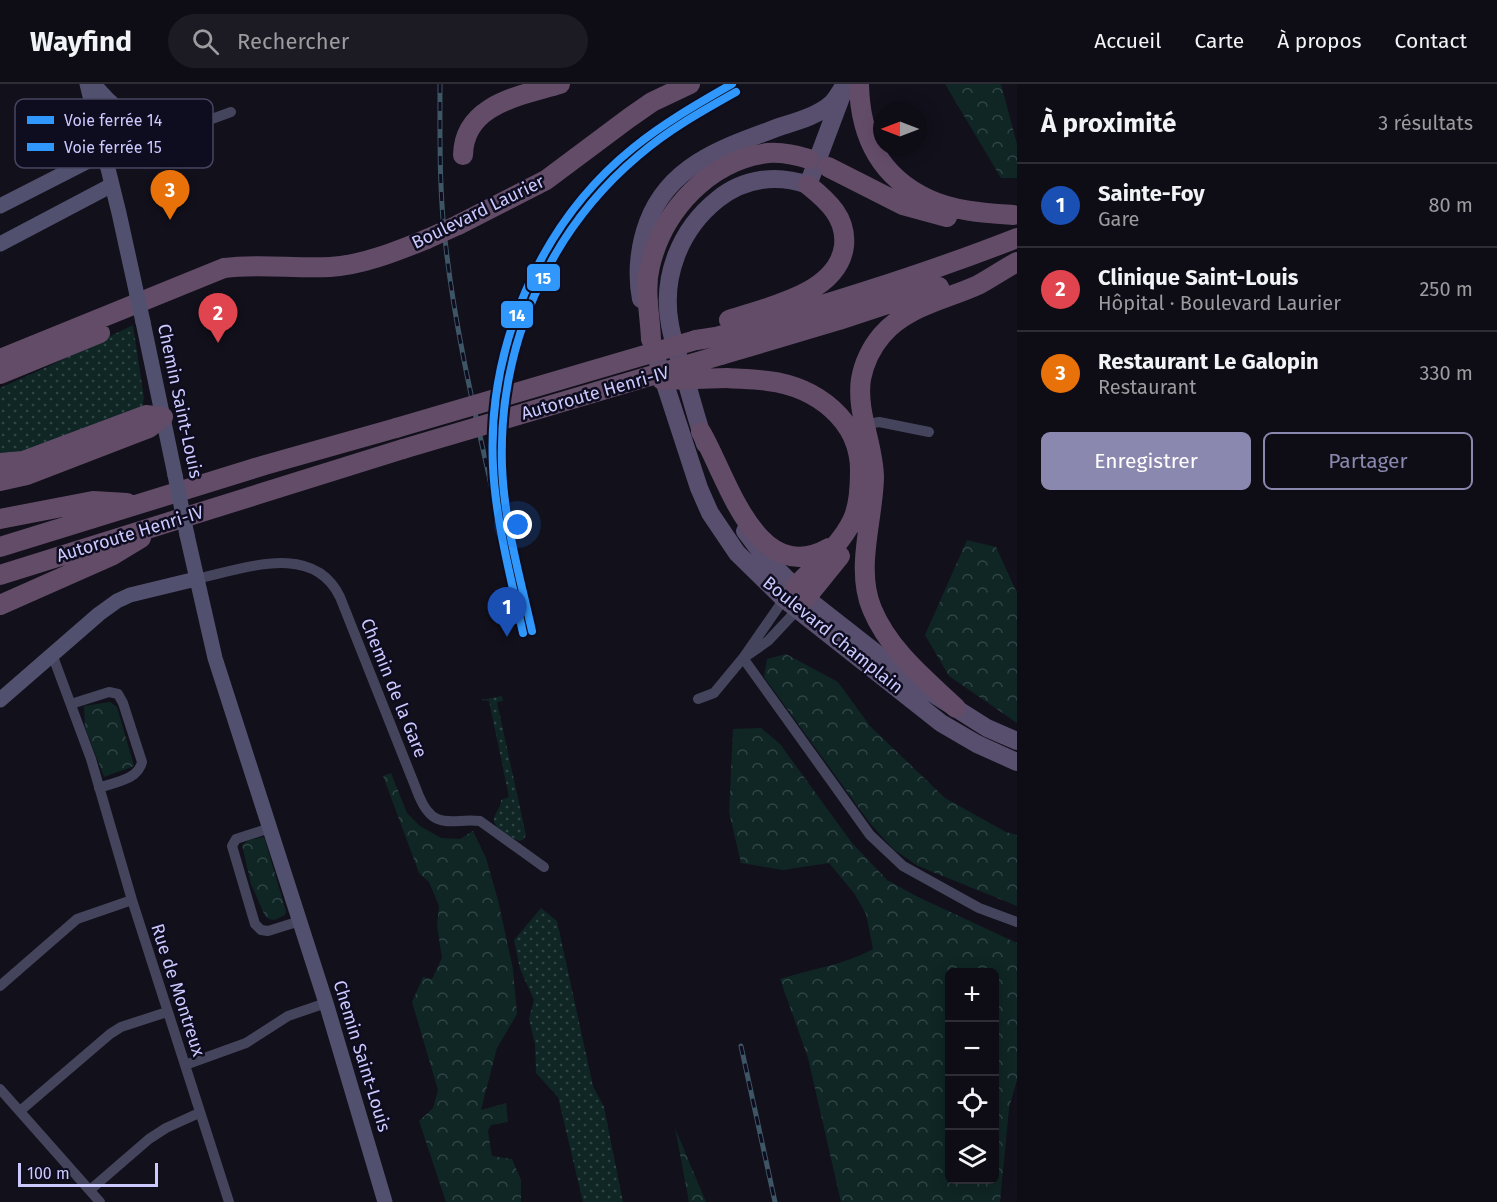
<!DOCTYPE html>
<html lang="fr">
<meta charset="utf-8">
<style>
body{margin:0;font-family:"Fira Sans",sans-serif;background:#1c1a22;color:#f1f3f6}
.controls{position:absolute;right:18px;bottom:18px;display:grid;overflow:hidden;border-radius:9px;box-shadow:0 3px 15px #0003}
.controls button{width:54px;height:54px;display:grid;place-items:center;padding:0;border:0;border-bottom:2px solid #2e2c34;background:#0e0c14;color:#f1f3f6;font:30px sans-serif}
.compass{position:absolute;left:873px;top:18px;width:54px;height:54px;border-radius:50%;background:#0e0c14;box-shadow:0 3px 15px #0003;rotate:270deg}
.scale{position:absolute;left:18px;bottom:15px;width:140px;box-sizing:border-box;padding-left:6px;border:3px solid #ccc9ff;border-top:0;font-size:16px;line-height:21px;white-space:nowrap;color:#ccc9ff;-webkit-text-stroke:4px #0e0c1f;paint-order:stroke}
.you{position:absolute;left:518px;top:441px;width:21px;height:21px;margin:-15px;border:4px solid #fff;border-radius:50%;background:#1a73e8;box-shadow:0 0 0 9px #1a73e833}
.badge{display:grid;place-items:center;width:39px;height:39px;border-radius:50%;background:#8b88af;color:#fff;font-size:20px;font-weight:700}
.pin{position:absolute;translate:-50% -50px;filter:drop-shadow(0 2px 3px #0008)}
.pin::after{content:'';position:absolute;top:32px;width:21px;height:18px;background:inherit;clip-path:polygon(0 0,100% 0,50% 100%)}
.list{margin:0;padding:0;list-style:none}
h2{display:flex;justify-content:space-between;align-items:center;height:78px;margin:0;padding:0 24px;font-size:26px}
h2 small{font-size:20px;font-weight:400;color:#9b9ba0}
.list li{display:grid;grid-template-columns:39px 1fr auto;gap:18px;align-items:center;box-sizing:border-box;height:84px;padding:0 24px;border-top:2px solid #2e2c34}
.list b{display:block;font-size:22px;white-space:nowrap}
.list p{margin:0;font-size:20px;white-space:nowrap;color:#9b9ba0}
.list em{font-size:20px;font-style:normal;color:#9b9ba0}
.actions{display:flex;gap:12px;padding:18px 24px}
.actions a{flex:1;padding:14px 0;border:2px solid #8b88af;border-radius:9px;text-align:center;font-size:21px;color:#8b88af}
.actions .main{background:#8b88af;color:#fff}
.icon{flex:none;width:33px;height:33px;fill:none;stroke:currentColor;stroke-width:2;stroke-linecap:round;stroke-linejoin:round}
.map{position:relative;flex:none;width:1017px;height:1118px;overflow:hidden}
header{display:flex;align-items:center;gap:36px;box-sizing:border-box;height:84px;padding:0 30px;background:#0e0c14;border-bottom:2px solid #2e2c34}
header strong{font-size:28px}
nav{display:flex;gap:33px;margin-inline-start:auto;font-size:21px}
.search{width:420px;height:54px;background:#1c1a22;display:flex;align-items:center;gap:15px;box-sizing:border-box;padding:0 21px;border-radius:33px;color:#9b9ba0;font-size:22px}
main{display:flex}
aside{flex:1;background:#0e0c14}
.map>svg:first-child{display:block}
.green{fill:url(#green-dots)}
.forest{fill:url(#forest-crowns);fill-rule:evenodd}
.lines{fill:none;stroke-linecap:round;stroke-linejoin:round}
.street{stroke:#44455c;stroke-width:10}
.secondary{stroke:#51516f;stroke-width:15}
.primary{stroke:#584e6d;stroke-width:18}
.highway{stroke:#634c68;stroke-width:20}
.rail-casing{stroke:#3d5564;stroke-width:5}
.rail{stroke:#0e0c1f;stroke-width:3;stroke-dasharray:9;stroke-linecap:butt}
.secondary-bridge{stroke:#51516f;stroke-width:15}
.highway-bridge{stroke:#634c68;stroke-width:20}
.rail-1-casing{stroke:#0e0c1f;stroke-width:12}
.rail-2-casing{stroke:#0e0c1f;stroke-width:12}
.rail-1{stroke:#3098fc;stroke-width:8}
.rail-2{stroke:#3098fc;stroke-width:8}
.labels{text-anchor:middle;dominant-baseline:central;stroke-width:5;stroke-linejoin:round;paint-order:stroke}
.street-label{font-size:18px;fill:#ccc9ff;stroke:#0e0c1f}
.key{fill:#0e0c1f;stroke:#474562;stroke-width:1.5}
.key-label{font-size:16px;fill:#ccc9ff}
.line-badge{stroke:#0e0c1f;stroke-width:2}
.badge-label{font-size:16px;text-anchor:middle;font-weight:bold;fill:#fff}
</style>
<header>
<strong>Wayfind</strong>
<div class="search"><svg class="icon" aria-label="search" viewBox="0 0 24 24"><circle cx="10" cy="10" r="6"/><path d="M15 15l6 6"/></svg>Rechercher</div>
<nav><a>Accueil</a><a>Carte</a><a>À propos</a><a>Contact</a></nav>
</header>
<main>
<div class="map">
<svg width="1017" height="1118" viewBox="0 0 1017 1118">
<defs>
<pattern id="green-dots" width="8" height="8" patternUnits="userSpaceOnUse" patternTransform="scale(1.5)"><rect width="8" height="8" fill="#0f2625"/><path d="M2 2h.1M6 6h.1" fill="none" stroke="#314446" stroke-width="1.8" stroke-linecap="round"/></pattern>
<pattern id="forest-crowns" width="20" height="18" patternUnits="userSpaceOnUse" patternTransform="scale(1.5)"><rect width="20" height="18" fill="#0f2625"/><path d="M2 6a3 3 0 1 1 6 0M12 15a3 3 0 1 1 6 0" fill="none" stroke="#314446"/></pattern>
</defs>
<rect width="100%" height="100%" fill="#12101b"/>
<!-- green -->
<path class="green" d="M133 241 144 314 142 324 20 373 0 374V304L49 282Z
M502 612 503 617 497 618 526 751 524 755 520 757C513 755 493 745 494 735 495 728 501 724 501 716L509 713 489 617 481 616Z
M541 824 557 837 593 1002 604 1023 623 1118H583L558 1013 536 989 535 960 529 935 534 916 520 885 514 856Z"/>
<!-- forest -->
<path class="forest" d="M945 0H1001L1017 60V94H1001Z
M967 456 996 463 1017 509V639L949 592 925 551Z
M786 570 838 598 870 642 945 714 1006 748 1017 751V822L918 782 893 765 869 738 764 593 767 575Z
M110 618 117 623 134 682 104 693 85 643 84 622Z
M761 644 780 660 852 759 887 796 916 812 1017 859V996L1009 1024 1000 1118H841L808 974 780 895C811 885 844 881 873 865L866 830 854 809 829 779 783 786 741 779 729 728 733 645ZM950 888H994V1096H950Z
M391 689 407 729 420 742 441 754 460 755 473 747 486 774 498 816 513 885 517 930 497 964 481 1026 506 1019 508 1038 491 1041 488 1047 492 1072 512 1075 521 1096V1118H446L419 1037 433 1024 438 1006 412 918 423 893 432 895 442 874 437 842 439 822 429 798 419 789 383 692Z
M264 753 286 827 285 831C277 835 272 839 265 832L251 800 242 761 249 756Z
M675 1044 706 1118H689Z"/>
<g class="lines">
<!-- street -->
<path class="street" d="M105 74 231 28
M862 341 879 338 929 348
M196 495C244 485 313 457 340 513L419 712C434 748 451 734 480 737L544 783
M52 570 91 675 132 816 229 1118
M748 571 768 557 797 526
M743 574 870 751 903 782 979 824 1017 838
M698 615 714 609 743 574 784 515
M71 620 109 608 118 610 123 619 142 678C138 696 115 698 99 704
M270 744 236 755 232 762 255 840 261 846 268 847 300 837
M0 902 77 835 132 816
M185 981 246 959 288 932 326 919
M0 1005 100 1118
M20 1027 110 950 121 943 167 928
M90 1106 149 1055 166 1044 199 1029"/>
<!-- secondary -->
<path class="secondary" d="M87 0 119 129 137 211
M94 0C123 35 139 42 183 46
M0 122 104 69
M0 160 112 101
M143 238 175 391
M187 451 215 574 326 919 385 1118
M0 616 99 530 117 517 130 511 196 495"/>
<!-- primary -->
<path class="primary" d="M641 215C636 190 639 162 648 138 670 79 728 62 782 42 798 37 819 31 832 19 837 14 841 6 845 0
M650 254 699 404 710 429 737 469 784 515 941 639 977 660 1017 678
M705 360C697 337 691 313 684 290 679 274 673 258 670 241 661 193 680 145 718 115 744 94 777 90 808 101L843 8
M745 447 764 472 806 514 908 594 987 644 1017 657"/>
<!-- highway -->
<path class="highway" d="M859 0C860 52 879 92 928 115 953 127 985 129 1013 131
M463 71C464 20 520 12 560 0
M828 83 903 121 947 133
M458 141 546 96 629 34 652 18 690 0
M729 236C767 223 838 210 844 162 847 134 828 117 808 101
M651 255C650 230 644 207 650 182 663 127 709 76 768 69 782 68 796 71 809 75
M696 256 716 253C817 223 918 193 1017 154
M721 271 839 236 939 203
M0 275 224 184C259 179 295 185 330 183 363 181 397 167 427 155
M0 290 100 249
M727 294C740 295 755 295 768 297 816 303 861 336 860 388 860 404 859 423 852 437 840 462 814 483 795 503
M701 348C727 392 756 505 829 464
M0 379 23 377 146 331 163 333
M0 397 27 391 149 344 163 333
M0 435 93 417 127 419
M0 463 265 381 396 344
M0 491 403 365
M806 514 840 472
M0 521 113 471 141 454
M956 624C924 594 889 566 872 525 855 485 873 436 874 394 874 361 856 329 861 295 864 279 871 264 882 251 907 222 945 216 978 201 991 194 1004 185 1017 178"/>
<defs>
<path id="rail" d="M440 0C440 55 439 110 446 164 457 260 481 353 501 447
M741 962 775 1118"/>
</defs>
<!-- rail casing -->
<use href="#rail" class="rail-casing"/>
<!-- rail -->
<use href="#rail" class="rail"/>
<!-- secondary-bridge -->
<path class="secondary-bridge" d="M137 211 143 238
M175 391 187 451"/>
<!-- highway-bridge -->
<path class="highway-bridge" d="M427 155 458 141
M662 296 727 294
M396 344 696 256
M403 365 721 271"/>
<defs>
<path id="rail-1" d="M523 549C511 494 496 439 493 383 487 264 539 140 633 64 664 39 697 20 732 0"/>
<path id="rail-2" d="M532 547C520 493 504 438 502 382 498 264 547 149 638 72 668 46 702 27 736 8"/>
</defs>
<!-- rail-1 casing -->
<use href="#rail-1" class="rail-1-casing"/>
<!-- rail-2 casing -->
<use href="#rail-2" class="rail-2-casing"/>
<!-- rail-1 -->
<use href="#rail-1" class="rail-1"/>
<!-- rail-2 -->
<use href="#rail-2" class="rail-2"/>
</g>
<g class="labels">
<!-- street labels -->
<g class="street-label">
<text transform="translate(478 128) rotate(-26)">Boulevard Laurier</text>
<text transform="translate(595 309) rotate(-16)">Autoroute Henri-IV</text>
<text transform="translate(180 317) rotate(78)">Chemin Saint-Louis</text>
<text transform="translate(130 450) rotate(-17)">Autoroute Henri-IV</text>
<text transform="translate(833 551) rotate(39)">Boulevard Champlain</text>
<text transform="translate(394 604) rotate(68)">Chemin de la Gare</text>
<text transform="translate(178 906) rotate(72)">Rue de Montreux</text>
<text transform="translate(362 972) rotate(73)">Chemin Saint-Louis</text>
</g>
</g>
<!-- legend -->
<rect x="15" y="15" width="198" height="69" rx="9" class="key"/>
<rect x="27" y="32" width="27" height="8" fill="#3098fc"/>
<rect x="27" y="59" width="27" height="8" fill="#3098fc"/>
<g class="key-label">
<text x="64" y="42">Voie ferrée 14</text>
<text x="64" y="69">Voie ferrée 15</text>
</g>
<g class="line-badge">
<rect x="526" y="179" width="35" height="29" rx="6" fill="#3098fc"/>
<rect x="500" y="216" width="34" height="29" rx="6" fill="#3098fc"/>
</g>
<g class="badge-label">
<text x="543" y="200">15</text>
<text x="517" y="237">14</text>
</g>
</svg>
<div class="controls">
<button>+</button>
<button>−</button>
<button><svg class="icon" aria-label="locate" viewBox="0 0 24 24"><circle cx="12" cy="12" r="6"/><path d="M12 2v4M12 18v4M2 12h4M18 12h4"/></svg></button>
<button><svg class="icon" aria-label="layers" viewBox="0 0 24 24"><path d="M12 4l9 5-9 5-9-5zM3 14l9 5 9-5"/></svg></button>
</div>
<svg class="compass" viewBox="-18 -18 36 36"><path d="M0-13l5 13h-10z" fill="#e53935"/><path d="M0 13l5-13h-10z" fill="#9b9ba0"/></svg>
<div class="scale">100 m</div>
<div class="you"></div>
<div class="pin badge" style="left:507px;top:553px;background:#1a4fb4">1</div>
<div class="pin badge" style="left:218px;top:259px;background:#e0444e">2</div>
<div class="pin badge" style="left:170px;top:136px;background:#e8710a">3</div>
</div>
<aside>
<h2>À proximité<small>3 résultats</small></h2>
<ul class="list">
<li><span class="badge" style="background:#1a4fb4">1</span><div><b>Sainte-Foy</b><p>Gare</p></div><em>80 m</em></li>
<li><span class="badge" style="background:#e0444e">2</span><div><b>Clinique Saint-Louis</b><p>Hôpital · Boulevard Laurier</p></div><em>250 m</em></li>
<li><span class="badge" style="background:#e8710a">3</span><div><b>Restaurant Le Galopin</b><p>Restaurant</p></div><em>330 m</em></li>
</ul>
<div class="actions"><a class="main">Enregistrer</a><a>Partager</a></div>
</aside>
</main>
